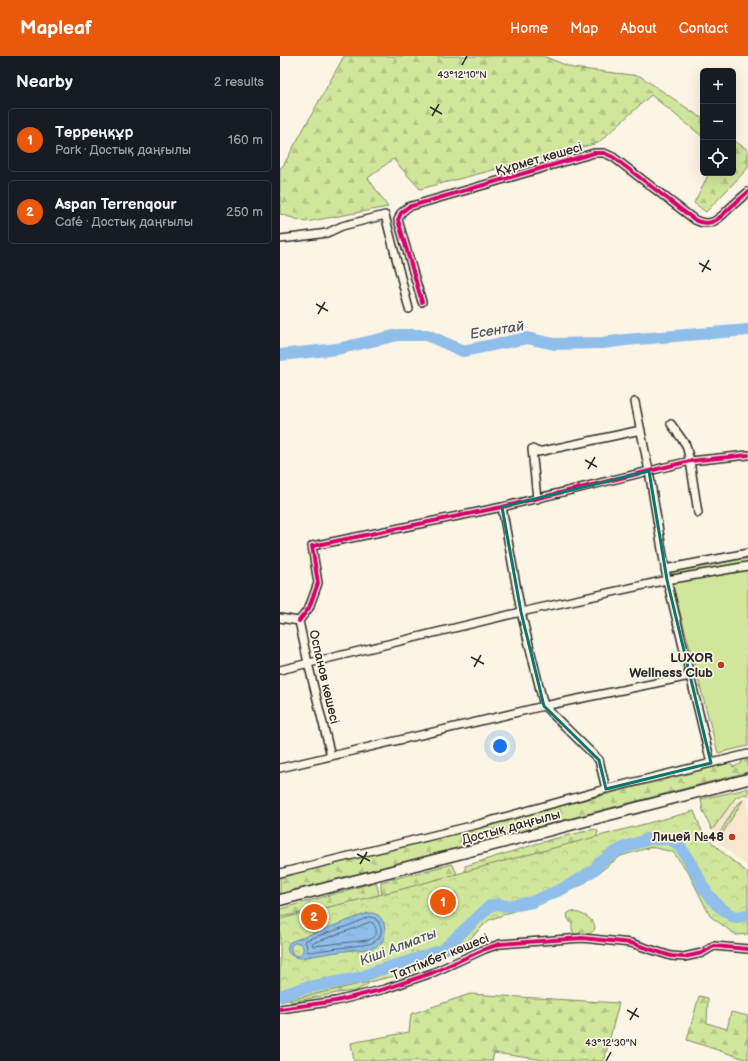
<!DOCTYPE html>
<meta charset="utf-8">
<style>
body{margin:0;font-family:"Balsamiq Sans",sans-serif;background:#242831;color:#f1f3f6}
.controls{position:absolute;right:12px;top:12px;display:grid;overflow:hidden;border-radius:6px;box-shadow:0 4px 16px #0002}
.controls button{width:36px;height:36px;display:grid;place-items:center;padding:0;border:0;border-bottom:1px solid #363941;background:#171b24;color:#f1f3f6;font:20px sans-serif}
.you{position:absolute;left:220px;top:690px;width:14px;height:14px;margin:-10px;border:3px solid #fff;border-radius:50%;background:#1a73e8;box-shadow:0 0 0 6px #1a73e833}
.badge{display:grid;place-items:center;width:26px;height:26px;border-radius:50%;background:#ea580c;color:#fff;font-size:13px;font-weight:700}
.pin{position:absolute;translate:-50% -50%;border:2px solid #fff;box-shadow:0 1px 4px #0006}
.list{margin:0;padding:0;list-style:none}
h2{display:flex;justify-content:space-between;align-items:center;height:52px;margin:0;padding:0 16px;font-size:17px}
h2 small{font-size:13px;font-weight:400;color:#9ea1a6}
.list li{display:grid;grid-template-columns:26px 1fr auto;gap:12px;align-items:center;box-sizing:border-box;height:64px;margin:0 8px 8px;padding:0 8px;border:1px solid #363941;border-radius:6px}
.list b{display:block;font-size:15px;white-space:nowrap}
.list p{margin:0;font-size:13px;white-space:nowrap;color:#9ea1a6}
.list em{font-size:13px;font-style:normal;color:#9ea1a6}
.icon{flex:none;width:22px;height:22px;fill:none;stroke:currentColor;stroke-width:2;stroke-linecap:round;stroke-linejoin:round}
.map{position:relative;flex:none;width:468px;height:1005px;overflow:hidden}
header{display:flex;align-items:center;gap:24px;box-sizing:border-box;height:56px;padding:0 20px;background:#ea580c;color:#fff}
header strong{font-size:19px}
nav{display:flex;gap:22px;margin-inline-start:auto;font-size:14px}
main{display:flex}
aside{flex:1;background:#171b24}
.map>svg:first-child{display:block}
.built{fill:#f6e6ce}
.grass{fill:url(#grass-tufts);stroke:#7e8863}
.forest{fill:url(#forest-firs);stroke:#7e8863}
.park{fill:url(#park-crowns);stroke:#7e8863}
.garden{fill:url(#garden-furrows);stroke:#7e8863}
.pitch{fill:#d0e69b;stroke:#7e8863}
.water{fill:url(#water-ripples);stroke:#67839e;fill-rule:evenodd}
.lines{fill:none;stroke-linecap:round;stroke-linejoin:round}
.shore{stroke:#536677;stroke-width:1}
.river{stroke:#8fbeea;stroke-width:12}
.minor-casing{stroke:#2b2b2b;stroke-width:10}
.secondary-casing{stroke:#2b2b2b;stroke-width:13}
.minor{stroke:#fcf5e5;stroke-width:7}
.secondary{stroke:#fcf5e5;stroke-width:10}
.cycleway-casing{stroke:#fcf5e5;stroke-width:6}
.cycleway{stroke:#d6006c;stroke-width:4}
.marked{fill:none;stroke:#0f766e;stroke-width:3;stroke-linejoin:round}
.ticks{fill:none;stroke:#2b2b2b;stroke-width:1.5}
.poi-dot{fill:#c8321e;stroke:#fcf5e5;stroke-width:1.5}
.labels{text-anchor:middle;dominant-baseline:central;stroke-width:3.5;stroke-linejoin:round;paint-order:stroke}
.street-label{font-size:13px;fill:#2b2b2b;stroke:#fcf5e5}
.poi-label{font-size:13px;font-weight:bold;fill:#2b2b2b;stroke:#fcf5e5;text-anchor:end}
.water-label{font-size:14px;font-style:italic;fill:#495764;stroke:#fcf5e5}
.ticks-label{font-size:10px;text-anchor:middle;fill:#2b2b2b;stroke:#fcf5e5;stroke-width:3.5;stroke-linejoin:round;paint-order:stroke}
</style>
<header>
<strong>Mapleaf</strong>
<nav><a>Home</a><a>Map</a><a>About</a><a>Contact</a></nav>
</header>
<main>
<aside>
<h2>Nearby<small>2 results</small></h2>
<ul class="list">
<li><span class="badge">1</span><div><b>Терреңқұр</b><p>Park · Достық даңғылы</p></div><em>160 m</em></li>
<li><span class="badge">2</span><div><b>Aspan Terrenqour</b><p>Café · Достық даңғылы</p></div><em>250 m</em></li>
</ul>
</aside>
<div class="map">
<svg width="468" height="1005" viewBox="0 0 468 1005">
<defs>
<pattern id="grass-tufts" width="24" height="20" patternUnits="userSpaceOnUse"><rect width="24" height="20" fill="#d0e69b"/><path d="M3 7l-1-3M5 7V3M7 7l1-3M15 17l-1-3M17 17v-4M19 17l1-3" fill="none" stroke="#b3c586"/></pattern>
<pattern id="forest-firs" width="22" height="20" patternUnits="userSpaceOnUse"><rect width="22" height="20" fill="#d0e69b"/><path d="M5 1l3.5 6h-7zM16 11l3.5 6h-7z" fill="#b3c586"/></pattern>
<pattern id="park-crowns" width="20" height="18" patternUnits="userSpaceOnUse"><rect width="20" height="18" fill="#d0e69b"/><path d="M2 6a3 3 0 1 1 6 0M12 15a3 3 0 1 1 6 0" fill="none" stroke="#b3c586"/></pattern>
<pattern id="garden-furrows" width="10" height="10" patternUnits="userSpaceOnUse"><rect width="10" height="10" fill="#d0e69b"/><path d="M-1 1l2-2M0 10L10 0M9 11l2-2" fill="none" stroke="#b3c586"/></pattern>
<pattern id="water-ripples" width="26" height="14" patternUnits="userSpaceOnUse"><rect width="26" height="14" fill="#8fbeea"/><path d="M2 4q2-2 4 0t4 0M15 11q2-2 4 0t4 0" fill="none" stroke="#7ca3c9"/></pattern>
</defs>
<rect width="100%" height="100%" fill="#fcf5e5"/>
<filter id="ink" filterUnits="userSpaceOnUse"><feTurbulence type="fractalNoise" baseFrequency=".025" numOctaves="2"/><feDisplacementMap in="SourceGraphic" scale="8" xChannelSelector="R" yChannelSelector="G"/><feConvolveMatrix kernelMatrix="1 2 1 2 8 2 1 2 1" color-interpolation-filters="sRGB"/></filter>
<g filter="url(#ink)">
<!-- built -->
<path class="built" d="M468 741V811L439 787 432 774 423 755Z"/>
<!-- grass -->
<path class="grass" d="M468 732V740L465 738 456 741 432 774 423 755 421 743 458 735Z
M463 744 439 783V778L456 750Z"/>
<!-- forest -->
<path class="forest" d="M64 0H263L293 12 360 20 423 63V81L371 39 318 87 140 133 113 103 88 122 108 151 26 166 0 158V112L3 110Z
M453 84 468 94V112L426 156 414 147 429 117H453Z
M468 702V716L0 838V821L450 707 453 711 461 708 462 704Z
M315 773 318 775 314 794 185 823V810L269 784Z
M172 808 176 815 177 822 103 843 101 835V826Z
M96 826 98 833 99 843 76 846 0 861V853Z
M291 855C301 857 315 862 315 873 308 881 304 880 294 878L292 873V868L288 863 287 858Z
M92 919 88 928 76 935 57 937 11 946 7 940Z
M190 938 339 947 324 1005H271L214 997 212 1005H74L71 987 129 976 131 958Z
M419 940 428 942 427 967 447 973 451 956 468 960V1004L407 984Z"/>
<!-- park -->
<path class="park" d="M414 755 423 778 449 802 468 817V878L456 879 430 860 408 816 393 796 371 791 341 800 302 829 242 852 209 864 185 888 133 916 0 946V863L115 835 209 809Z"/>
<!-- garden -->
<path class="garden" d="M175 836 178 842 168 846H159L157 841Z"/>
<!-- pitch -->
<path class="pitch" d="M468 502V690L438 697 392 527 391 516Z"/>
<!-- water -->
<path class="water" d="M88 857C106 855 111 882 97 890 90 894 81 893 73 894 55 896 38 899 21 902 12 902 3 896 10 886ZM14 887H20C25 892 24 897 18 900L14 899 11 895V890Z"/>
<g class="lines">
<!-- shore -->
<path class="shore" d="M89 861 95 862C105 873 103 883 89 888L29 896 27 895V890L25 886 26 884 68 870Z
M90 866 93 867C98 875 98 880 88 884L34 890 32 889 33 887 70 874Z"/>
<!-- river -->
<path class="river" d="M0 299 57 293 118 279H147L183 295 247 282 274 288 323 287 345 284 468 274
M0 940 24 932 79 922 96 915 130 905 162 894 165 892 210 850 218 848 225 850 237 849 252 846 282 833 302 822 315 813 319 807 327 802 330 799 345 791 369 783H388L392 784 397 788 403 795 419 822 423 831 428 838 437 849 452 860 457 861 468 859"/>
<defs>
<path id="minor" d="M0 183 18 181 47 177 62 170 105 159 129 253
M142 246 118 164 121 157 128 151 314 97H324L333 101 415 164C433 173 441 160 453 149 458 145 463 140 468 136
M355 346 369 415 387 524 431 707
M391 368 406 389 410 405 418 457
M257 443 252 393 258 396 361 374
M222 451 241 556 264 650 319 704 326 733
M385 513 468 497
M0 562 19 565 28 607 51 700
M19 565 29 552 38 527 32 490 222 451 410 405 468 399
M0 614 241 556 387 524 468 510
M0 712 264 650 410 620
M0 817 199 768 326 733 468 698
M0 953 56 945 105 933 152 917 205 893 220 888 302 882 351 887 391 900 404 901 422 897 434 890 468 893"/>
<path id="secondary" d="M0 844 468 723"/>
</defs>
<!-- minor casing -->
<use href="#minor" class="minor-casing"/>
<!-- secondary casing -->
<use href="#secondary" class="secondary-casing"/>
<!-- minor -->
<use href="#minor" class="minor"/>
<!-- secondary -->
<use href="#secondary" class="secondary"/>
<defs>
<path id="cycleway" d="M142 246 118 164 121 157 128 151 314 97H324L333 101 415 164C433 173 441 160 453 149 458 145 463 140 468 136
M19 565 29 552 38 527 32 490 222 451 410 405 468 399
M0 953 56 945 105 933 152 917 205 893 220 888 302 882 351 887 391 900 404 901 422 897 434 890 468 893"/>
</defs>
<!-- cycleway casing -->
<use href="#cycleway" class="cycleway-casing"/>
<!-- cycleway -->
<use href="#cycleway" class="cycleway"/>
</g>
</g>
<!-- marked area -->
<path class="marked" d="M369 415 387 524 431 707 326 733 319 704 264 650 241 556 222 451Z"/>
<!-- ticks -->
<path class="ticks" d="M182 9 187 0M150 51 162 58M152 60 159 48M419 207 431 214M422 216 429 204M36 248 48 255M38 258 45 246M305 404 317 411M308 413 315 401M191 601 204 608M194 611 201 599M77 798 90 805M80 808 87 796M347 954 359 961M350 964 357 952M326 1005 331 996"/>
<!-- markers -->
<g class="poi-dot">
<circle cx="441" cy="609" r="4"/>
<circle cx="452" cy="781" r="4"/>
</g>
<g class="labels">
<!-- street labels -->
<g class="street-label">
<text transform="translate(259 103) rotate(-16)">Құрмет көшесі</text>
<text transform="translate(44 621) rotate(77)">Оспанов көшесі</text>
<text transform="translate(231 771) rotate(-15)">Достық даңғылы</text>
<text transform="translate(160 901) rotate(-22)">Таттімбет көшесі</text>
</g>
<!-- poi labels -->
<g class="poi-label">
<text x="433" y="602">LUXOR<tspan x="433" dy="15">Wellness Club</tspan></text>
<text x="444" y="781">Лицей №48</text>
</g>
<!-- water labels -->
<g class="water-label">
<text transform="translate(217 274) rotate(-9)">Есентай</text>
<text transform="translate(118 891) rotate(-21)">Кіші Алматы</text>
</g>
</g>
<g class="ticks-label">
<text x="182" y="22">43°12'10"N</text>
<text x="331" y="990">43°12'30"N</text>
</g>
</svg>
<div class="controls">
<button>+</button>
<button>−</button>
<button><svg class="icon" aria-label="locate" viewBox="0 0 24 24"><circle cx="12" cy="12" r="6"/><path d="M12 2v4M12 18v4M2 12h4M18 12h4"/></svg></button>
</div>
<div class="you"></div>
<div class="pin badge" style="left:163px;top:846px">1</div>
<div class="pin badge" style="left:34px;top:861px">2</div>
</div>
</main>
